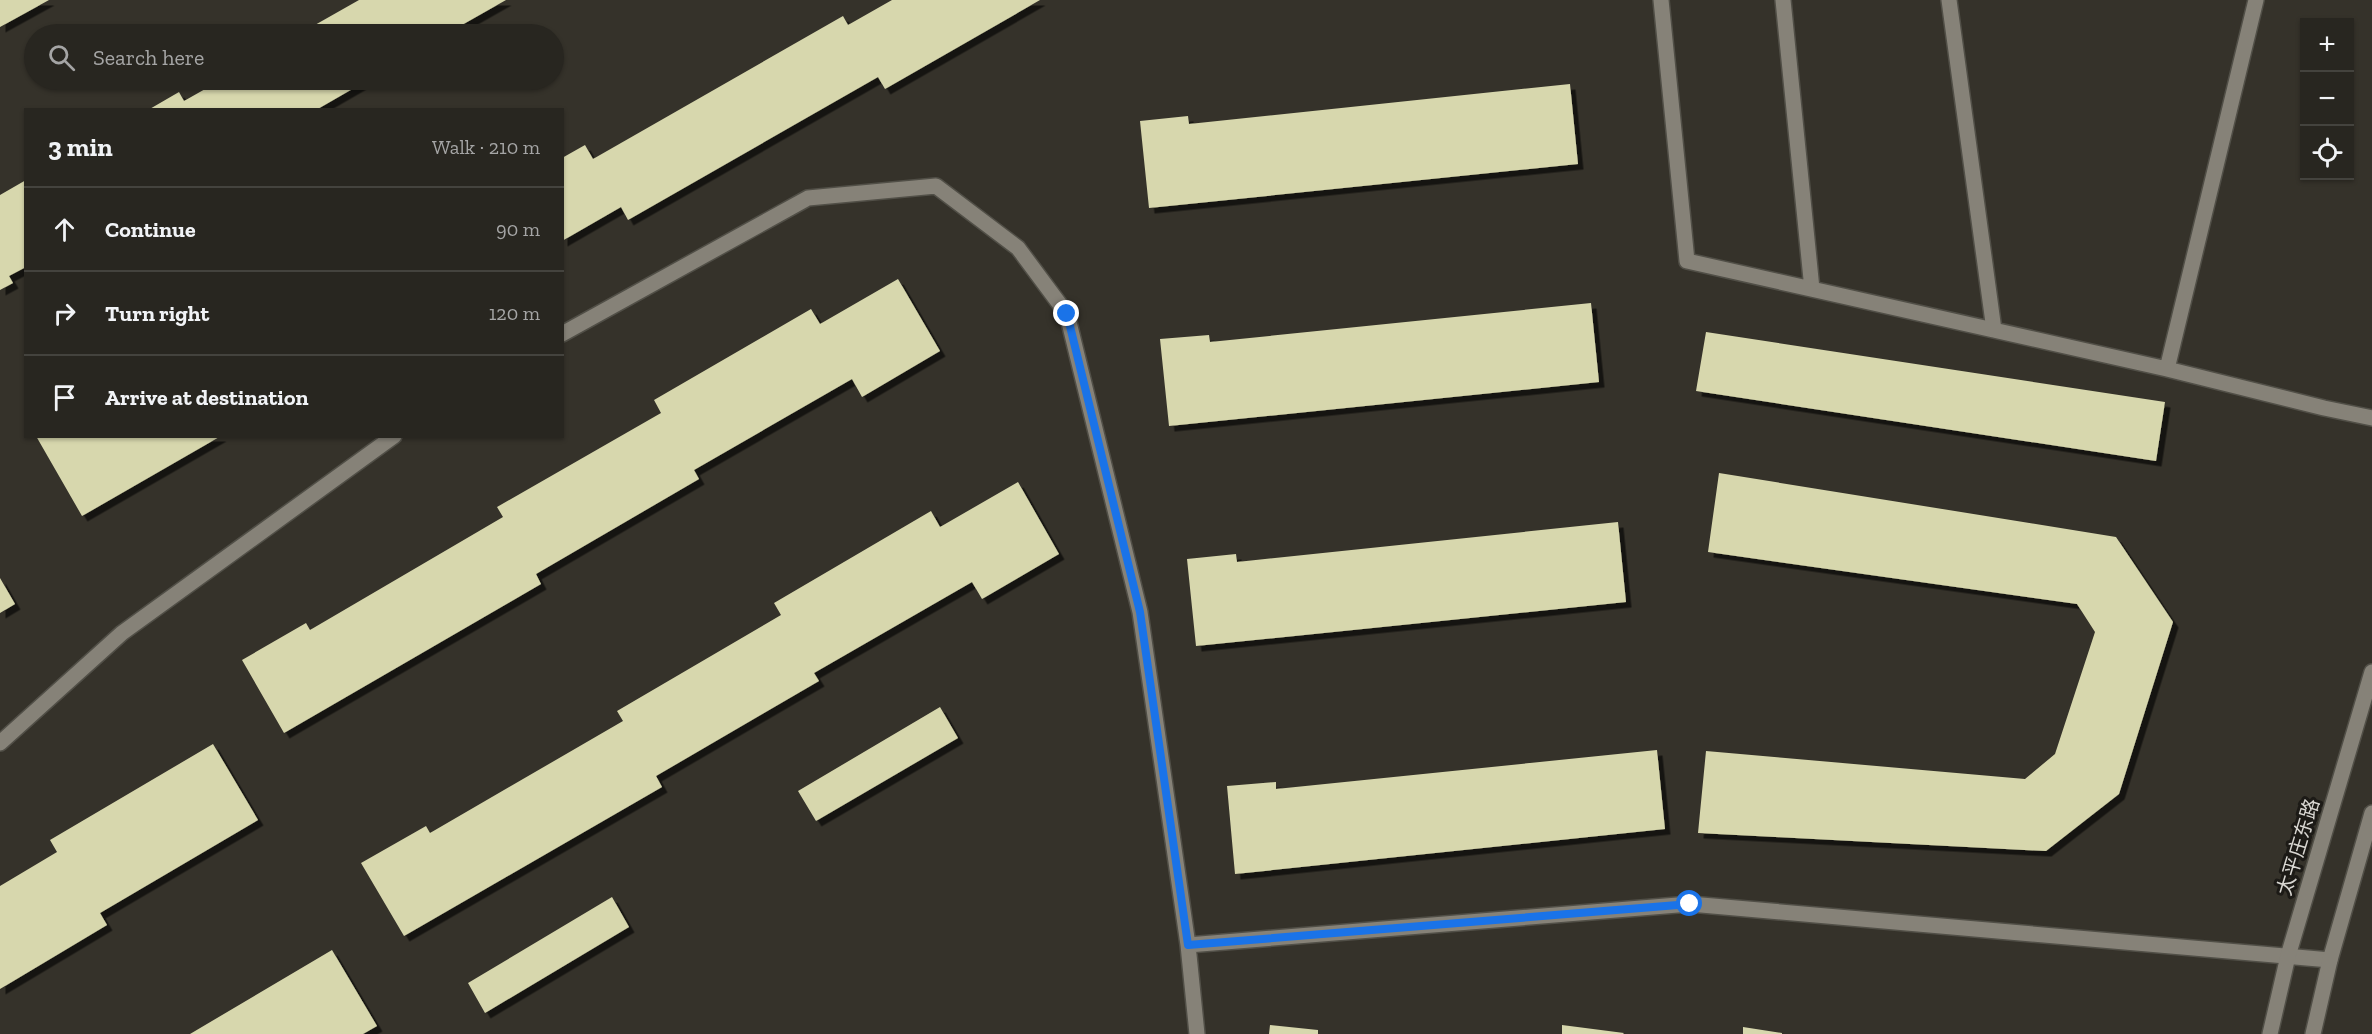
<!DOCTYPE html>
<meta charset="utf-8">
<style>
body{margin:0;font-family:"Zilla Slab","Noto Sans SC",serif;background:#34322d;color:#f1f3f6}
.controls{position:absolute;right:18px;top:18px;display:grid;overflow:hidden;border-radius:0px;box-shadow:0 2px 4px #0004}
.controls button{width:54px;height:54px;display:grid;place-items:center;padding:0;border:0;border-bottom:2px solid #44433e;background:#282620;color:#f1f3f6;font:30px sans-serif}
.stop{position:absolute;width:18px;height:18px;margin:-14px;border:4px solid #1a73e8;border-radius:50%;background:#fff}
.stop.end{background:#1a73e8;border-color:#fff;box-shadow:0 2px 6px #0008}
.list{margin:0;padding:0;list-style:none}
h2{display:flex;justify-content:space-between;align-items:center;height:78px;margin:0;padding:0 24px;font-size:26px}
h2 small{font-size:20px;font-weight:400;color:#a5a5a5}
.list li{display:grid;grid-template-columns:39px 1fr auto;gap:18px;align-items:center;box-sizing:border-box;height:84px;padding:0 24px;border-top:2px solid #44433e}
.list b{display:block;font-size:22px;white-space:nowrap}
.list em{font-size:20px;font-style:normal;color:#a5a5a5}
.icon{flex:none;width:33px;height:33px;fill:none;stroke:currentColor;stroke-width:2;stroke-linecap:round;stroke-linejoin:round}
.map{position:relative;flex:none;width:2372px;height:1034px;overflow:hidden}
.search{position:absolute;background:#282620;box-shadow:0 2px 4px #0004;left:24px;top:24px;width:540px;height:66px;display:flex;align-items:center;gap:15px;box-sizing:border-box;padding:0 21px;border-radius:33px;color:#a5a5a5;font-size:22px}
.panel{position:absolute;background:#282620;box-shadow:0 2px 4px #0004;left:24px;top:108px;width:540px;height:330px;border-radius:0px}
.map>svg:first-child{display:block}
.building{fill:#d7d7ad;filter:url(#shadow)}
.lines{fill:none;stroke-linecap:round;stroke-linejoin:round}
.service-casing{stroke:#514f47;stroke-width:18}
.minor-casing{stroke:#514f47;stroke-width:18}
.secondary-casing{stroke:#514f47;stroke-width:18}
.service{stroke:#868278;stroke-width:15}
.minor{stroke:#868278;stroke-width:15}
.secondary{stroke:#868278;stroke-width:15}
.route{stroke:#1a73e8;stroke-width:8}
.labels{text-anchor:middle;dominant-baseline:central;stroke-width:6;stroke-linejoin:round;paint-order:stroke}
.street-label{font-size:20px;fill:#d8d6d1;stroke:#1c1a16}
</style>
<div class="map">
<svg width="2372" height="1034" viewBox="0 0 2372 1034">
<defs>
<filter id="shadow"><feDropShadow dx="5.5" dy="5.5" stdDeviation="0" flood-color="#0009"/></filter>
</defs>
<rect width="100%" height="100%" fill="#35322a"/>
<!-- building -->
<path class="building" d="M0 0H49L0 27Z
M359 0H506L446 34H299Z
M892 0H1040L885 89 878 77 628 220 621 207 562 241V158L585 145 593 159 843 16 848 25Z
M221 80H368L316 110H148L179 92 184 101Z
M1570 84 1578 164 1149 208 1140 121 1188 116 1189 124Z
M26 180V267L9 276 13 283 0 290V195Z
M898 279 940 351 862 397 852 379 694 470 699 479 536 574 541 584 284 733 242 660 306 623 310 630 503 517 497 507 661 413 654 400 811 309 820 324Z
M1591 303 1599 382 1169 426 1160 339 1209 335 1210 342Z
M1706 332 2165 402 2156 461 1696 391Z
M36 436H221L82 516Z
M1719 473 2116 537 2173 622 2119 794 2046 851 1698 833 1706 751 2025 779 2055 754 2095 632 2077 604 1708 552Z
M1018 482 1059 554 982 599 972 582 814 673 819 681 656 776 662 787 404 936 361 863 426 826 430 833 623 721 617 711 781 615 774 603 931 511 940 527Z
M1618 522 1626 602 1196 646 1187 559 1236 554 1237 562Z
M0 578 15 604 0 613Z
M940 707 958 738 816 821 798 791Z
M213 744 258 820 100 913 107 925 0 989V886L57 852 50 840Z
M1657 750 1665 829 1235 874 1227 786 1276 782V789Z
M612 897 629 927 485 1013 468 983Z
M332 950 377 1026 363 1034H190Z
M1270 1025 1318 1030V1034H1269Z
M1562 1025 1624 1033 1623 1034H1562Z
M1743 1027 1782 1033V1034H1743Z"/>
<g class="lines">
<defs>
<path id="service" d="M1661 0 1687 261 2167 369
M1783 0 1812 289
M1949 0 1994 330
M2256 0 2167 369 2324 408 2372 418"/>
<path id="minor" d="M562 334 808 198 936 186 1018 248 1067 314 1140 612 1188 945 1197 1034
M0 743 122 633 394 436
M1188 945 1690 904 2330 960"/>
<path id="secondary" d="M2270 1034 2288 956 2372 672
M2313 1034 2330 960 2372 813"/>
</defs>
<!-- service casing -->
<use href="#service" class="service-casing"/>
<!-- minor casing -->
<use href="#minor" class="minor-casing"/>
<!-- secondary casing -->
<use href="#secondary" class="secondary-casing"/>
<!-- service -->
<use href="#service" class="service"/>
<!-- minor -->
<use href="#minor" class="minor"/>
<!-- secondary -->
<use href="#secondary" class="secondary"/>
</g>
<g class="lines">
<!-- route -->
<path class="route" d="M1067 314 1140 612 1188 945 1690 904"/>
</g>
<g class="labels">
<!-- street labels -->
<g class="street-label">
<text transform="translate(2298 847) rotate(-73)">太平庄东路</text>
</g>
</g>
</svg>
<div class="controls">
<button>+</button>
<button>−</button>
<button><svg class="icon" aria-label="locate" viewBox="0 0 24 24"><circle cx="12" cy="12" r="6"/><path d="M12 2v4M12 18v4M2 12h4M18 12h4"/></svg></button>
</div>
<div class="stop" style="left:1690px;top:904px"></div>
<div class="stop end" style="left:1067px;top:314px"></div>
<div class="search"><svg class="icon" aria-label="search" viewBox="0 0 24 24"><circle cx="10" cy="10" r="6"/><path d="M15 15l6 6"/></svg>Search here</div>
<section class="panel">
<h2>3 min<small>Walk · 210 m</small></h2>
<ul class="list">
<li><svg class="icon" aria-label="ahead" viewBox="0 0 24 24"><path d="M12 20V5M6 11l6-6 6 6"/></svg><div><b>Continue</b></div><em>90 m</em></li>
<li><svg class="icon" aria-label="right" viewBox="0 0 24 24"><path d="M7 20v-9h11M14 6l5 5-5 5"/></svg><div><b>Turn right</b></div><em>120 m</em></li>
<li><svg class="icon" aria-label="arrive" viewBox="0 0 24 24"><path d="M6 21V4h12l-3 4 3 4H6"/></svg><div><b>Arrive at destination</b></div></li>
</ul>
</section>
</div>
